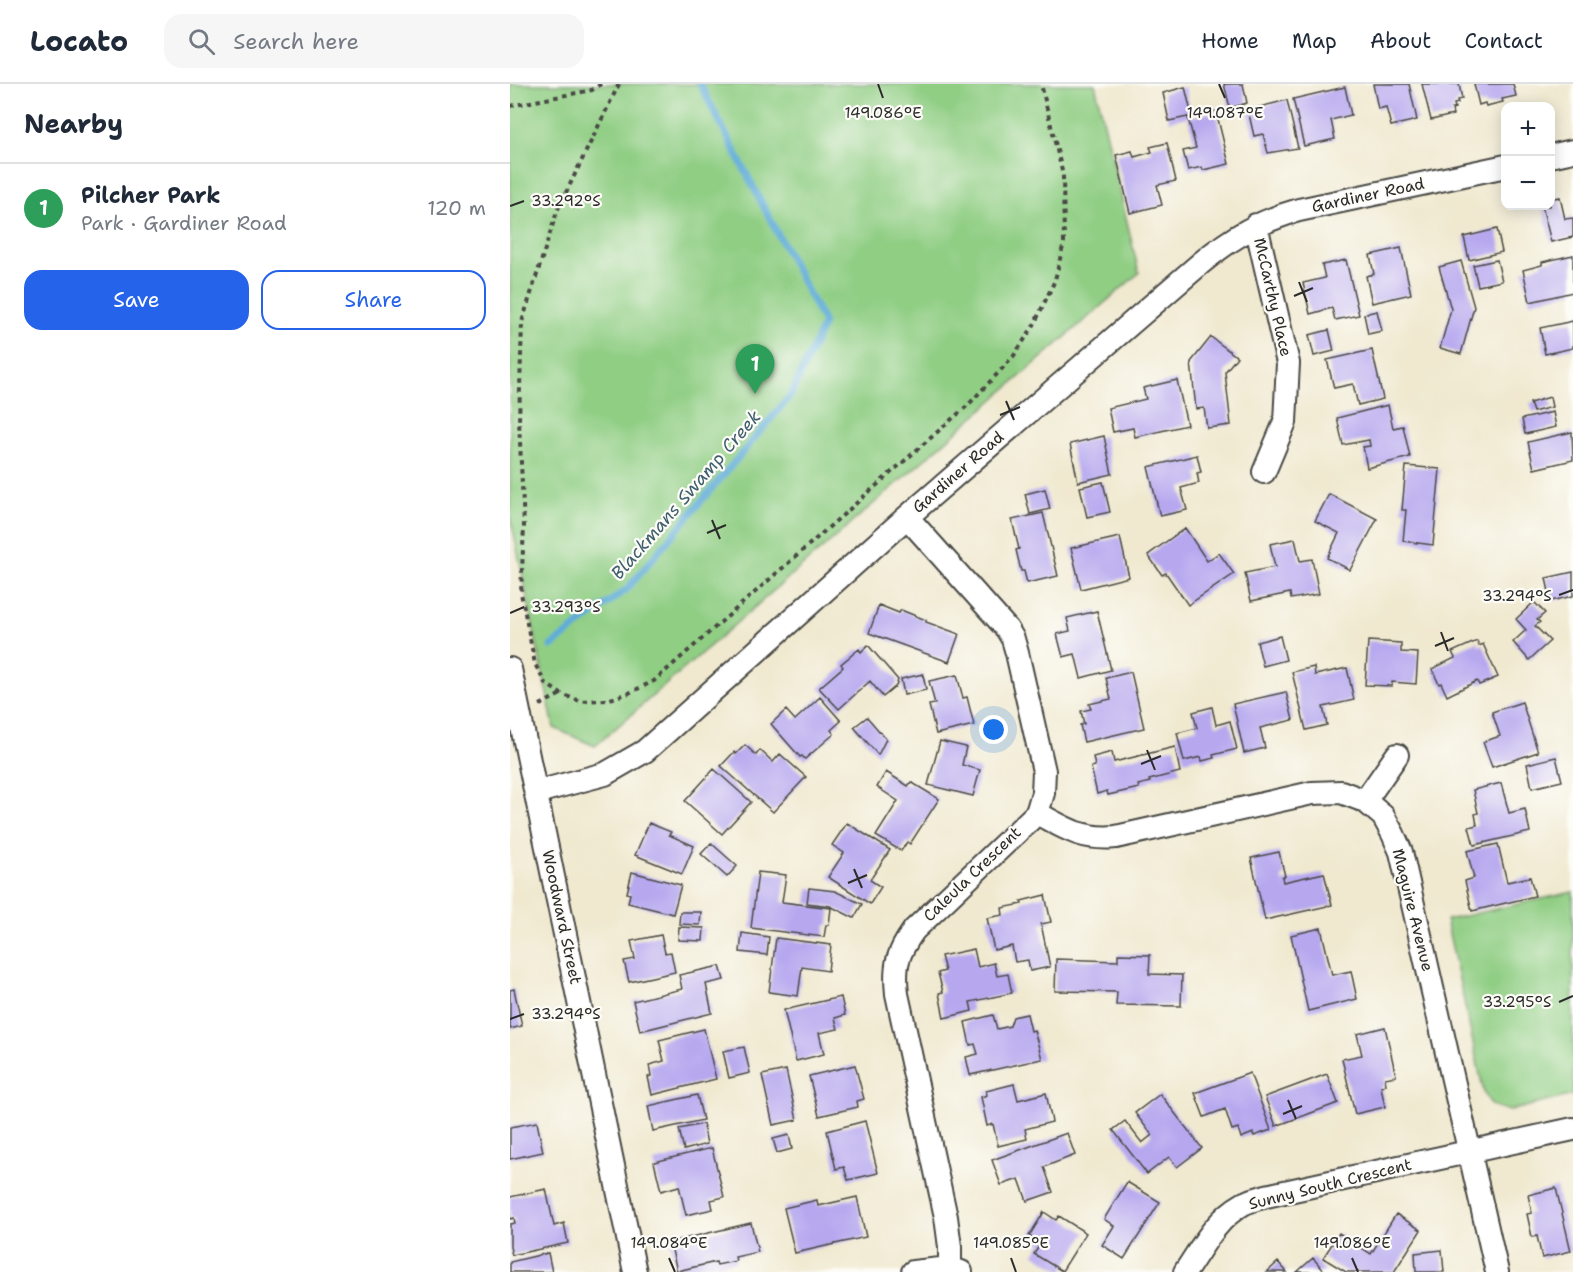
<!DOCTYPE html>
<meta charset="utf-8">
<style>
body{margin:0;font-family:"Shantell Sans",sans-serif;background:#f6f6f7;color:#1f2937}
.controls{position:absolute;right:18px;top:18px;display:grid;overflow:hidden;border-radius:12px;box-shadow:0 3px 15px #0003}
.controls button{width:54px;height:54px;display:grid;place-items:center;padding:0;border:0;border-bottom:2px solid #e0e1e3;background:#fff;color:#1f2937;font:30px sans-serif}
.you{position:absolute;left:484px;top:646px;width:21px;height:21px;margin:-15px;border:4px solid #fff;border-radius:50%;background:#1a73e8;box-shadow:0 0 0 9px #1a73e833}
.badge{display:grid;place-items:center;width:39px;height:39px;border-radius:50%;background:#2563eb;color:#fff;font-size:20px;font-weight:700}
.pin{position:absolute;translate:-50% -50px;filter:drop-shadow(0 2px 3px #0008)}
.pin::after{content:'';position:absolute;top:32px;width:21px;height:18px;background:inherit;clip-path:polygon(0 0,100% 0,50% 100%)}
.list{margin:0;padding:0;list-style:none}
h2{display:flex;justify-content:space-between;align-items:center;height:78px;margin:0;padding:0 24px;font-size:26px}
h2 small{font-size:20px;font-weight:400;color:#747a83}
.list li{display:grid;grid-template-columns:39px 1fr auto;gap:18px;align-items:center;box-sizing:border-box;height:90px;padding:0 24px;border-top:2px solid #e0e1e3}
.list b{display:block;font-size:22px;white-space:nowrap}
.list p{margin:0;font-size:20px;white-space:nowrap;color:#747a83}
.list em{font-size:20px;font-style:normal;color:#747a83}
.actions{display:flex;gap:12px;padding:18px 24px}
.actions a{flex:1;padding:14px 0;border:2px solid #2563eb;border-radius:18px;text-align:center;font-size:21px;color:#2563eb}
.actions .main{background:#2563eb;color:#fff}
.icon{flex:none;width:33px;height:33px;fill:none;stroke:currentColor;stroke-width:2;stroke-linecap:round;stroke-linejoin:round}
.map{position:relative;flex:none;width:1063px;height:1188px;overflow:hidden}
header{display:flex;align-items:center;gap:36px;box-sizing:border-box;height:84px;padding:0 30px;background:#fff;border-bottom:2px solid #e0e1e3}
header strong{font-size:28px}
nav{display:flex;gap:33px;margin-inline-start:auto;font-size:21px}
.search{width:420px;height:54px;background:#f6f6f7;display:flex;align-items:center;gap:15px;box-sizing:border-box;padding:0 21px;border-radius:18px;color:#747a83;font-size:22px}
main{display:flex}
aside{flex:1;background:#fff}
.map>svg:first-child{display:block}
.green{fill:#90ce84;stroke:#5e7c58;stroke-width:1.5}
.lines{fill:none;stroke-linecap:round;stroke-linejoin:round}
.stream{stroke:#5eacd8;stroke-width:7}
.building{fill:#b6a7ef}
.minor-casing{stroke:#494844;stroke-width:26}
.path{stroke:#494844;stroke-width:4;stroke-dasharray:4.5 4.5;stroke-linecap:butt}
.minor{stroke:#fff;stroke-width:22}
.ticks{fill:none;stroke:#2b2b2b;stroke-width:2}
.labels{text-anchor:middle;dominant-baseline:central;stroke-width:4.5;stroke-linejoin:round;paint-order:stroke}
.street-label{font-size:16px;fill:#2b2b2b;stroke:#fdfcf7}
.water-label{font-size:18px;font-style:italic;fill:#3f5f70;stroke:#fdfcf7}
.ticks-label{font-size:15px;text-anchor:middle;fill:#2b2b2b;stroke:#fdfcf7;stroke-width:4.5;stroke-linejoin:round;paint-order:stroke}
</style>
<header>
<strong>Locato</strong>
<div class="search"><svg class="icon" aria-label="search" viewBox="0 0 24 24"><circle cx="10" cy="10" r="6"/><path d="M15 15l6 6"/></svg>Search here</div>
<nav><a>Home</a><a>Map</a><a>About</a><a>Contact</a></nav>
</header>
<main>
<aside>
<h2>Nearby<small></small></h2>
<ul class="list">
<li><span class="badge" style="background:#2e9e5b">1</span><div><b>Pilcher Park</b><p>Park · Gardiner Road</p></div><em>120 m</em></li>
</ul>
<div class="actions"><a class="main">Save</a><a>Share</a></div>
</aside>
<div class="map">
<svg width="1063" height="1188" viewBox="0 0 1063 1188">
<rect width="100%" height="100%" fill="#fdfcf7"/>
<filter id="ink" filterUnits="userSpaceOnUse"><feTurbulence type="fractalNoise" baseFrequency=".0167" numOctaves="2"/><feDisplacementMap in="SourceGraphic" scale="12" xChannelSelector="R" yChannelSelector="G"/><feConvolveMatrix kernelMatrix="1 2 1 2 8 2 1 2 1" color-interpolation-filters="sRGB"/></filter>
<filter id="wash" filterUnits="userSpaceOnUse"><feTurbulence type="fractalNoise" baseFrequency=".008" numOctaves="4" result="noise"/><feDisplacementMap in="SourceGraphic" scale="24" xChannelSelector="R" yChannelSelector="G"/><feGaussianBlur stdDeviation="1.35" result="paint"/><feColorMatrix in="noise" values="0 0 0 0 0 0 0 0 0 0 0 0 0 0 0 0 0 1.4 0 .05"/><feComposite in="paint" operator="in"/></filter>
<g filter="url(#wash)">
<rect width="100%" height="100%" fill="#f0e9d0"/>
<!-- green -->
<path class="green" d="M0 0H585L629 189 85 662 44 644 0 431Z
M1063 808V1011L999 1027 981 1021 974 1009 936 836Z"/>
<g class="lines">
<!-- stream -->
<path class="stream" d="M41 562 117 505 281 311 314 239 190 0"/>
</g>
<g id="blocks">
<!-- building -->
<path class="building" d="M714 0H733L737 19 720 24Z
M863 0H899L907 36 881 42 876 23 868 25Z
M912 0H949L952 15 947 16 948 19 944 20 945 24 942 25 943 31 921 36Z
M964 0H1003L1006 12 992 15 993 18 976 22 975 19 969 21Z
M675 3 682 32 659 37 653 9Z
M835 3 841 31 821 36 825 55 794 62 783 15Z
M777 16 788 64 758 69 753 50 744 52 738 26Z
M706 27 719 80 693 86 692 83 678 86 673 67 686 64 678 34Z
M657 59 666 97 647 101 652 121 620 129 606 71 622 67 624 73 642 68 640 63Z
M1050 113 1055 135 1063 134V153L1041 158 1032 122H1040V115Z
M987 145 992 168 959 176 954 153Z
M891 164 901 210 862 219 856 192 864 190 860 171Z
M1063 171V208L1020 218 1013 186 1032 181V178Z
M836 176 849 231 825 236 822 224 800 230 793 199 815 194 812 181Z
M987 176 992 197 968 202 963 181Z
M951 177 964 223 951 270 930 264 941 225 929 183Z
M867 227 872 247 858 250 854 230Z
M1063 237V264L1035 270 1030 244Z
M819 246 824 267 804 272 799 251Z
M701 253 727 273 715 288 721 341 697 344 694 324 686 325 681 278Z
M862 266 873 315 848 321 843 300 824 304 817 276Z
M667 296 677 341 625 353 623 344 603 348 598 324 636 315 633 304Z
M1040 313 1042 323 1023 328 1020 319Z
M878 321 883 344 893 342 900 373 857 384 853 363 860 362 859 356 833 361 827 334Z
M1043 328 1046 343 1015 350 1012 335Z
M1062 348 1063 376 1024 385 1018 358Z
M594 352 602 390 568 398 560 360Z
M687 371 691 388 687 389 689 399 671 404 677 426 650 432 638 383Z
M896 382 930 385 923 461 893 457 896 426H892Z
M593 398 600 428 577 433 570 403Z
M535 405 540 425 520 430 515 410Z
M819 410 867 435 840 486 817 474 829 449 805 437Z
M533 429 548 492 517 499 514 487H511L506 466 509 465 502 436Z
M675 444 697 477 709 469 724 490 678 521 656 489 652 491 638 471Z
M610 453 619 493 571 505 561 464Z
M785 455 790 477 802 475 809 510 781 515 780 509 741 517 735 489 765 483 760 460Z
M1063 488V512L1041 517 1036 494Z
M1024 518 1035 529 1027 536 1030 538 1025 542 1040 557 1019 576 1003 558 1016 546 1006 535Z
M369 521 389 529 391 526 416 536V538L449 550 439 578 359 549Z
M587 527 601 586 571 594 565 570 553 573 547 550 560 547 557 534Z
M770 552 776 576 753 582 747 558Z
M858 557 891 559V568L908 569 906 600 882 598V602L855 601Z
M967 557 969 562 973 560 988 593 969 601 967 597 937 612 931 599 929 600 922 585 945 574 942 568Z
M358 561 388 596 386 602 373 613 360 597 329 625 309 604 333 583 331 580 349 565 351 568Z
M804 583 805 591 837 584 844 616 813 623 817 641 796 646 782 588Z
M621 588 634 644 574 658 570 641 574 640 571 627 581 625 579 620 601 615 596 594Z
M413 590 416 606 394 611 391 595Z
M447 591 453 614 457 613 464 641 426 650 419 621 425 620 419 597Z
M776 608 783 636 750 644 755 664 734 669 723 620Z
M310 613 331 637 321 646 324 650 295 675 292 672 290 673 261 640 276 626 285 636Z
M1012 618 1028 668 982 683 973 658 990 652 982 628Z
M702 623 706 641 720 637 727 665 703 671 704 674 692 677 691 673 674 677 667 649 687 644 683 628Z
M357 633 376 655 368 671 344 643Z
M430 657 456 663 452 681 470 686 463 712 418 701Z
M235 661 246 671 250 666 263 678 270 670 296 693 263 728 211 682 224 668 226 670Z
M665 663 670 688 639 696 640 698 628 701 629 704 598 711 597 707 587 710 581 683 585 682 583 673 602 668 604 678Z
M1046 673 1052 697 1022 704 1017 680Z
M204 685 241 718 212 750 175 717Z
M376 688 398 702 401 698 429 715 400 760 397 758 391 767 366 752 388 717 367 703Z
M991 699 999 729 1015 725 1020 748 964 761 959 743 967 741 965 730 968 729 963 706Z
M139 739 161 748 159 751 184 762 172 790 125 771Z
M337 739 380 766 360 796 371 803 360 820 318 793 334 769 322 761Z
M201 759 227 782 217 793 191 770Z
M988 760 997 798 1020 793 1025 812 962 827 955 797 964 794 957 767Z
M769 768 775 792 772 793 773 798 814 789 822 821 755 836 741 774Z
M122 788 171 801 163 830 118 819 120 810 117 809Z
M248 788 276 791 272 818 321 824 319 841H316L314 853 241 844Z
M299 804 325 807 352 820 344 834 320 822 297 819Z
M535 811 541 838 531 840 540 883 520 887 518 876 505 878 502 862 484 866 477 834 493 831 492 824 512 820 511 817Z
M170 828H191L190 841 169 840Z
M169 843 194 844 193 857 168 856Z
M811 844 822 891 841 887 847 915 798 927 781 851Z
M232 849 259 853 257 871 230 868Z
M151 851 155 869 161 868 165 888 119 898 114 877 125 875 121 857Z
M266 854 321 861 318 887 292 883 288 912 259 908Z
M464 865 468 883 484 879 487 892 498 890 502 909 460 918 462 927 434 934 429 909 433 908 428 889 435 887 431 872Z
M608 870 640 871 639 890 672 891 671 922 606 921 607 908 545 907 546 875 608 877Z
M210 882 214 896 196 900 202 929 130 947 123 917 172 905 169 891Z
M4 905 12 942 0 945V906Z
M331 913 335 931 325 934 328 945 309 949 314 970 286 977 274 926Z
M517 930 521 947 524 946 532 975 460 991 456 973 468 970 465 960 460 961 455 938 483 931 487 945 500 942 503 933Z
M875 943 886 992 875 994 876 1001 871 1003 875 1023 845 1030 832 975 852 971 847 950Z
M194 945 206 995 142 1011 138 993 141 992 139 981 154 977 149 956Z
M234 963 240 989 219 994 213 967Z
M345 981 354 1015 347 1017 348 1023 309 1032 299 992Z
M276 986 287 1036 263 1041 252 991Z
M740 989 761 1046 744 1052 743 1049 731 1054 728 1044 722 1046 715 1025 694 1033 685 1009Z
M817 990 828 1019 766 1042 755 1013Z
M504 1000 508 1016 536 1009 542 1038 515 1045 517 1055 488 1062 483 1040 477 1042 471 1013 477 1011 476 1007Z
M650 1010 692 1064 667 1083 659 1073 637 1090 603 1046 615 1037 632 1059 642 1051 625 1029Z
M187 1011 193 1036 143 1047 138 1022Z
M355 1037 368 1089 338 1096 334 1083 326 1085 317 1047Z
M27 1038 33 1068 0 1075V1043Z
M193 1040 197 1060 174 1066 169 1045Z
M557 1049 565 1071 534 1083 543 1108 517 1117 509 1095 491 1101 482 1076Z
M279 1051 282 1065 267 1069 263 1055Z
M202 1064 214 1113 201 1116 203 1125 176 1131 169 1102 151 1107 144 1078Z
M617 1098 650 1118 614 1175 592 1161 604 1142 594 1135Z
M1046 1104 1061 1167 1032 1174 1027 1152 1022 1153 1017 1130 1022 1129 1018 1111Z
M36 1105 44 1142 54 1139 58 1159 2 1171 0 1163V1140L5 1139 4 1134 0 1135V1113Z
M347 1113 356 1153 285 1169 274 1124 307 1116 308 1122Z
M534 1128 546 1136 549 1132 576 1149 552 1187 524 1170 531 1159 519 1152Z
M886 1130 911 1146 884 1188H836L813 1174 829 1149 861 1170Z
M241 1139 248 1168 225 1173 226 1177 207 1181 206 1178 167 1187 160 1158Z
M932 1166 934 1188H906L905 1169Z
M38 1169 42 1188H0V1178Z
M803 1174 815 1188H787Z
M768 1178 777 1188H757Z"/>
</g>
</g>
<g filter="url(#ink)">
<use href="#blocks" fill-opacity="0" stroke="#494844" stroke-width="1.5"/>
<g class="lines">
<defs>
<path id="minor" d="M1040 72 1063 67
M746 141 778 279 775 338 754 388
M397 433 497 545 503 555 507 569 534 687 533 709 527 729 404 846C387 870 384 881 387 910L436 1133 440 1163V1184
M0 585 125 1188
M27 708 95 690 135 667 397 433 691 179C722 153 750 137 789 126L996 82
M855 717 887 671
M527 729C556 745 572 756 606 753L802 709 831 708 855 717 873 732 883 750 891 768 987 1188
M403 1188 440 1184 451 1188
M675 1188C692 1163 706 1135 733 1120 740 1116 748 1115 756 1112L1063 1045"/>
</defs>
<!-- minor casing -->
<use href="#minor" class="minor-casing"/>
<!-- path -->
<path class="path" d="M109 0 47 127 12 238 9 337 14 442 11 509 25 580 35 599 51 610 70 617 97 616 119 609 144 597 458 321 503 273 524 241 545 196 554 158 553 91 531 0
M0 22 82 6 91 0
M30 621 51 610"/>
<!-- minor -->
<use href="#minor" class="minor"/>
</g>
</g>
<!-- ticks -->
<path class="ticks" d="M368 0 373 14M709 0 715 14M0 122 14 117M789 198 797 218M784 212 803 204M496 317 504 336M490 331 510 323M202 436 210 455M197 449 216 441M1049 511 1063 506M0 529 14 523M931 548 938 567M925 562 944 554M637 666 645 686M631 680 651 672M344 785 352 804M338 799 357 791M1049 918 1063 912M0 935 14 930M778 1016 786 1035M773 1030 792 1022M159 1174 165 1188M501 1174 506 1188M842 1174 848 1188"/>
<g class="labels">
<!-- street labels -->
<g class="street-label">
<text transform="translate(858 111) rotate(-12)">Gardiner Road</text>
<text transform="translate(763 213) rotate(77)">McCarthy Place</text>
<text transform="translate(448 388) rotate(-41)">Gardiner Road</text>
<text transform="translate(462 790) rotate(-44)">Caleula Crescent</text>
<text transform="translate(903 826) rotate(76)">Maguire Avenue</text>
<text transform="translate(52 833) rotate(78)">Woodward Street</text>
<text transform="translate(820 1100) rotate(-14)">Sunny South Crescent</text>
</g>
<!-- water labels -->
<g class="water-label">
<text transform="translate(176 411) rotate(-49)">Blackmans Swamp Creek</text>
</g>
</g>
<g class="ticks-label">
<text x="373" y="34">149.086°E</text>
<text x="715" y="34">149.087°E</text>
<text x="56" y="122">33.292°S</text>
<text x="1007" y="517">33.294°S</text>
<text x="56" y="528">33.293°S</text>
<text x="1007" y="923">33.295°S</text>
<text x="56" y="935">33.294°S</text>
<text x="159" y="1164">149.084°E</text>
<text x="501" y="1164">149.085°E</text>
<text x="842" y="1164">149.086°E</text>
</g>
</svg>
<div class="controls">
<button>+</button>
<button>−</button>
</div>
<div class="you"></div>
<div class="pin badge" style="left:245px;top:310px;background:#2e9e5b">1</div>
</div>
</main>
